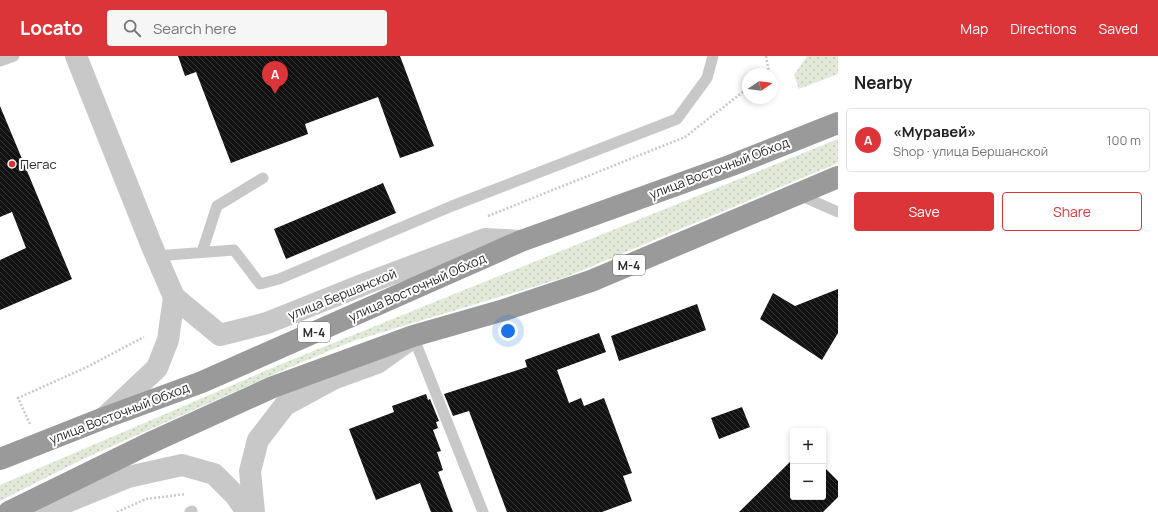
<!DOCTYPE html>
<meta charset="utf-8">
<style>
body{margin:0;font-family:Manrope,sans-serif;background:#f6f6f6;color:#222}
.controls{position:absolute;right:12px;bottom:12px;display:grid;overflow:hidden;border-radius:4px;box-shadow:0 2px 6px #0003}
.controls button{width:36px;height:36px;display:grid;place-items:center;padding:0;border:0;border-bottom:1px solid #e0e0e0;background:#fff;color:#222;font:20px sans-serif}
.compass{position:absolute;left:742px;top:12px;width:36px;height:36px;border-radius:50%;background:#fff;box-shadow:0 2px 6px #0003;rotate:77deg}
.you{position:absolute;left:508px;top:275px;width:14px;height:14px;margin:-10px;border:3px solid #fff;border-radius:50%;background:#1a73e8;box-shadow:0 0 0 6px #1a73e833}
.badge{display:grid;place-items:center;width:26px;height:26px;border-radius:50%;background:#db3539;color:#fff;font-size:13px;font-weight:700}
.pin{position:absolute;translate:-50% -33px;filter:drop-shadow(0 1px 2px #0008)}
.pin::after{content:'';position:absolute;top:21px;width:14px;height:12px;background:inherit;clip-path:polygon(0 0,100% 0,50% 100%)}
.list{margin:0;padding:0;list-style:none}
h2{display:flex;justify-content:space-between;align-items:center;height:52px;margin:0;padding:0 16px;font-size:17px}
h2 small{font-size:13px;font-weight:400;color:#767676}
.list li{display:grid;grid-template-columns:26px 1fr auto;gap:12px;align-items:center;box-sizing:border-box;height:64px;margin:0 8px 8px;padding:0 8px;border:1px solid #e0e0e0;border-radius:4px}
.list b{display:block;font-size:15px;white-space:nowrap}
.list p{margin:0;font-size:13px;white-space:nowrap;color:#767676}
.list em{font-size:13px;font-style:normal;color:#767676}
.actions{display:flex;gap:8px;padding:12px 16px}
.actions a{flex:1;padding:9px 0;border:1px solid #db3539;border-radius:4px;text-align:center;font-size:14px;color:#db3539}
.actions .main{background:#db3539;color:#fff}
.icon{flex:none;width:22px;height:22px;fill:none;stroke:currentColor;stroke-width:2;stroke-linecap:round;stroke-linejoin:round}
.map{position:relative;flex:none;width:838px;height:456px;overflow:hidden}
header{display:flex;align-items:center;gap:24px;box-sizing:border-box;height:56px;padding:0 20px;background:#db3539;color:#fff}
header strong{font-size:19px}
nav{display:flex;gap:22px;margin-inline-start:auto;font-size:14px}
.search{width:280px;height:36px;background:#f6f6f6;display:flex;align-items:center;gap:10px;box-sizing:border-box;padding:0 14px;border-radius:4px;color:#767676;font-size:15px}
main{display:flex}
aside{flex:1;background:#fff}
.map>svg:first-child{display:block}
.green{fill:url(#green-dots)}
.building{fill:url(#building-back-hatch)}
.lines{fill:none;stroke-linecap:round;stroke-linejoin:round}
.path{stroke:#c8c8c8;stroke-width:2.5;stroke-dasharray:2 2;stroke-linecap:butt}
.service{stroke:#c8c8c8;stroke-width:11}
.minor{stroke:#c8c8c8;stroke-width:22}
.tertiary{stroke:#c8c8c8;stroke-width:22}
.trunk{stroke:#9a9a9a;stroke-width:22}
.poi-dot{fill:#db3539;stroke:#fff;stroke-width:1.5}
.labels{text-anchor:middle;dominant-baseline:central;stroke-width:4;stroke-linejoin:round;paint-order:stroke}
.shield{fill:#fff;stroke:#6b6b6b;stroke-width:1}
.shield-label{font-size:12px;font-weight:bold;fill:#2b2b2b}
.poi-label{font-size:13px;fill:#2b2b2b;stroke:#fff;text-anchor:start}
.street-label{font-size:13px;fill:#2b2b2b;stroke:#fff}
</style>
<header>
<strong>Locato</strong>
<div class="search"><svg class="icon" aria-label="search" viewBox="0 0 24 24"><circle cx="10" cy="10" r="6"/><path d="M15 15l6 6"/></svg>Search here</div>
<nav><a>Map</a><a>Directions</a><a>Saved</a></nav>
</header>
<main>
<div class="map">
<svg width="838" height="456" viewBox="0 0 838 456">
<defs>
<pattern id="green-dots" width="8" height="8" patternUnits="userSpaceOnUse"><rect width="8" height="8" fill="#e1e9d9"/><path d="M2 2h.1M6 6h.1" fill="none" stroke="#c1c8ba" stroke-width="1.8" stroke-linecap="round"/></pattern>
<pattern id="building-back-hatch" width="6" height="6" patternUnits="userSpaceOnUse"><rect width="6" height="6" fill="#121212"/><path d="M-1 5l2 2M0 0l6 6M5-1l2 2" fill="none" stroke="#353535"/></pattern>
</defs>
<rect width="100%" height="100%" fill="#fff"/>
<!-- green -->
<path class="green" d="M807 0H838V18L799 33 794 19Z
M838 83V107L566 221 353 285 281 315 81 404 0 445V429L279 309Z"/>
<!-- building -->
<path class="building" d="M178 0H400L434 90 400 102 378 41 305 68 308 78 231 107 196 16 185 20Z
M0 50 72 223 0 254V204L26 192 12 156 0 161Z
M383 127 396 157 286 203 274 173Z
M838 233V277L822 304 760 263 773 237 795 250Z
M697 248 706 274 619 305 611 280Z
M599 277 606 296 557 314 569 347 581 342 584 350 604 342 632 417 623 420 632 445 602 456H507L469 355 453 360 444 338 527 311 525 304Z
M426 338 428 344 430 343 439 365 436 366 438 372 433 374 441 395 437 396 443 414 438 416 453 456H431L420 427 376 444 349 373 394 356 392 350Z
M742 351 750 371 719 383 711 362Z
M793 403V441H823V410L838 425V441L823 456H739Z"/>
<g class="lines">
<!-- path -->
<path class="path" d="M766 0 769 16 766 18
M488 160 685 81 748 32
M30 368 18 342 87 311 144 281
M117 456 146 443 186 438"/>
<!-- service -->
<path class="service" d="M0 5 14 0
M797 138 838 156
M202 196 217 150 263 122
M156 200 234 194 260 228 279 223 452 150 677 63 707 22 713 0
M413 280 483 456
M190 456 192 455"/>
<!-- minor -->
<path class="minor" d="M38 456 47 454 128 421 182 409 214 418 235 439 247 456
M254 456 250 415 258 384 285 349 333 323 377 307 408 285"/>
<!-- tertiary -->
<path class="tertiary" d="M76 0 151 188 174 241 220 279 267 267 367 227 485 183 521 185
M104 362 157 312 168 284 174 241"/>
<!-- trunk -->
<path class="trunk" d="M0 403 104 362 202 326 521 185 732 109 838 67
M9 456 152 386 273 331 413 280 504 254 591 225 838 121"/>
</g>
<!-- markers -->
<circle class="poi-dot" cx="12" cy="108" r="4"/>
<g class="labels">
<!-- shield labels -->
<g class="shield">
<rect x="613" y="199" width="32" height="20" rx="3"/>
<rect x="298" y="266" width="32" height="20" rx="3"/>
</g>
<g class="shield-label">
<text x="629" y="209">М-4</text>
<text x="314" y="276">М-4</text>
</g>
<!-- poi labels -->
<g class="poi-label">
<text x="20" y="108">Пегас</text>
</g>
<!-- street labels -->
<g class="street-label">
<text transform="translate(719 112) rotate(-21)">улица Восточный Обход</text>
<text transform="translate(417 231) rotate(-24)">улица Восточный Обход</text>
<text transform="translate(342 238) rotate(-22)">улица Бершанской</text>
<text transform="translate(119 357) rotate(-21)">улица Восточный Обход</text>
</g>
</g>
</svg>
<div class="controls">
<button>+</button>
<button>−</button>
</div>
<svg class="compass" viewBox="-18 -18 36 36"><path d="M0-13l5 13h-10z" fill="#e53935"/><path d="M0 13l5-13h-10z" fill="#767676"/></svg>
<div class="you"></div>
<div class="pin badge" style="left:275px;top:38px">A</div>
</div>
<aside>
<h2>Nearby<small></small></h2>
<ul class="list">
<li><span class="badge">A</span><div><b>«Муравей»</b><p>Shop · улица Бершанской</p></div><em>100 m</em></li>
</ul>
<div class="actions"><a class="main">Save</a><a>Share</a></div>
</aside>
</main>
